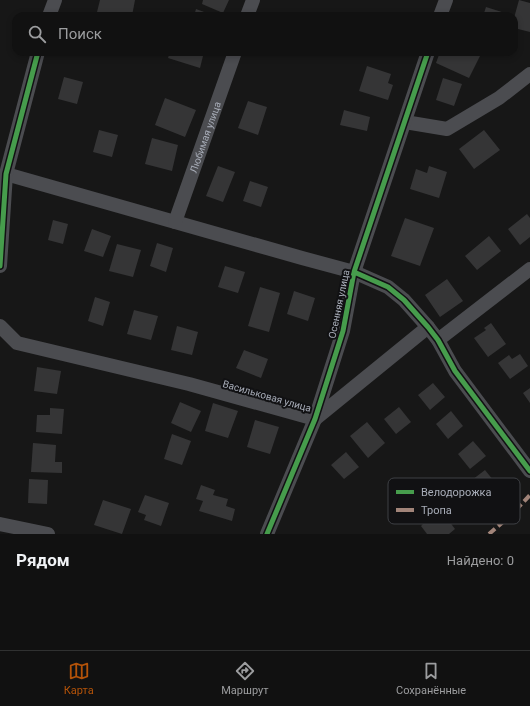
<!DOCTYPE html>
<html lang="ru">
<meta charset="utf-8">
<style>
body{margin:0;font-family:Roboto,sans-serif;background:#1e1f1f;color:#f1f3f6}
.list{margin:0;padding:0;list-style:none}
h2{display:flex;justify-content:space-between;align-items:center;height:52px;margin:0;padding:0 16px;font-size:17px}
h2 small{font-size:13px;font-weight:400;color:#9c9d9f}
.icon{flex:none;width:22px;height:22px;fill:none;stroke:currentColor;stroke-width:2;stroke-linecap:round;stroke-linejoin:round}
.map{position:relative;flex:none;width:530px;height:534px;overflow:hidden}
.search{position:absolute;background:#111;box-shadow:0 2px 6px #0003;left:12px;right:12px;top:12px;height:44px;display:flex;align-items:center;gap:10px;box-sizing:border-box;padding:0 14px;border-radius:12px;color:#9c9d9f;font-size:15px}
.sheet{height:116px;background:#111}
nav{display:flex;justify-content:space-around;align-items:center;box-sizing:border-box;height:56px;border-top:1px solid #303131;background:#111;font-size:11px;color:#9c9d9f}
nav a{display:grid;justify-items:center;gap:2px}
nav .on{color:#b45309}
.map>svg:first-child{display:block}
.building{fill:#353536}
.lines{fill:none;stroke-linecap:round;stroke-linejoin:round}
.minor{stroke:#4b4c50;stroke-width:14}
.quiet{stroke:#a18479;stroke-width:4;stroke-dasharray:8 4;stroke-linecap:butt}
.cycleway-casing{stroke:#111113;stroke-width:8}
.cycleway{stroke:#469c4c;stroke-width:5}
.labels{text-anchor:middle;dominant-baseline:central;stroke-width:4;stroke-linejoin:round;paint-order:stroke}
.street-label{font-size:10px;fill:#a8adb8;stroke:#111113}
.key{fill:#111113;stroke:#3e4045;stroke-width:1}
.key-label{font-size:11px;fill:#a8adb8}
</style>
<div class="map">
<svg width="530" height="534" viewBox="0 0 530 534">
<rect width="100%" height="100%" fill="#171717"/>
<!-- building -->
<path class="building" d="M100 0H135L132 16H96Z
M203 0H229L223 13 202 4Z
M519 0 530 3V32L514 28V18Z
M486 7 505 13 504 16H483Z
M196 9 215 16H194Z
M170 52H204L200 68 168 58Z
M440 52H477L481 54 469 78 436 63Z
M367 66 391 74 388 83 393 85 388 100 359 91Z
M64 77 83 82 77 104 58 99Z
M443 78 462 84 454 106 436 100Z
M165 98 196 110 185 137 155 125Z
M248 101 267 107 258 135 238 128Z
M344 110 370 117 367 131 340 125Z
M99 130 118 135 112 157 93 152Z
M484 130 500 150 474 169 459 149Z
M152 138 178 145 172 171 145 164Z
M218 166 235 172 223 202 206 196Z
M429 166 447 172 439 198 410 189 416 169 427 173Z
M250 181 268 187 261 207 243 201Z
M527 214 530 218V237L520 245 508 229Z
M405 218 434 228 420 266 391 256Z
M53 220 68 224 63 244 48 240Z
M92 229 111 236 103 257 84 251Z
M489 236 501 251 477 270 465 256Z
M157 243 173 248 166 272 150 266Z
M117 244 141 250 133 277 109 271Z
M225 266 245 272 238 293 218 287Z
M447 279 463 301 440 317 425 295Z
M260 287 280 293 269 332 248 326Z
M294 291 315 298 308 321 287 314Z
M95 297 110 302 103 326 88 321Z
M134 310 158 316 151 340 127 334Z
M491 323 506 344 488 357 474 338 486 330 484 328Z
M177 326 198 332 192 355 171 350Z
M244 350 268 359 261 378 236 368Z
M520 354 528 366 510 379 498 363 509 355 512 359Z
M37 367 61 371 57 394 34 391Z
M433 383 445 397 430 410 418 395Z
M530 388V403L523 393Z
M180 402 201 411 191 432 171 423Z
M213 403 238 411 228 438 205 431Z
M399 407 411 422 396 434 384 419Z
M50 408 64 409 62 434 36 432 37 415H50Z
M451 411 463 426 448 439 436 424Z
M255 420 279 427 270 454 247 447Z
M367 422 385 443 368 458 350 436Z
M172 434 191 441 182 465 164 459Z
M473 441 486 456 470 469 458 454Z
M33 443 56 445 55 462H62V473L31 472Z
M346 452 359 467 344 479 331 465Z
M485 470 502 491 484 505 468 483Z
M29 479 48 480 47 504 28 503Z
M201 485 215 490 213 495 228 499 226 506 235 509 232 521 199 511 203 501 196 499Z
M145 495 169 503 161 526 144 520 146 515 138 512Z
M103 500 131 509 122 534 94 525Z
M437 505 455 529 449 534H427L421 526 426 521 423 516Z"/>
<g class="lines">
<!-- minor -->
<g class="minor">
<path d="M49 16 55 0"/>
<path d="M247 16 253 0"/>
<path d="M440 16 446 0"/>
<path d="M405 122 447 129 499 98 530 74"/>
<path d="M6 174 302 258 354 272 388 287 404 300 428 327 438 340 455 371 530 471"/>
<path id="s1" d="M175 222 235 52"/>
<path d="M0 266 6 174 38 52"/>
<path d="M0 326 17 343 189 384 315 419 428 327"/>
<path d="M438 340 530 269"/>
<path d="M0 524 48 534"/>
<path d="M267 534 315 419 343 331 354 272 428 52"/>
</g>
<!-- quiet -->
<path class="quiet" d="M489 534 512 514 530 495"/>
<defs>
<path id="cycleway" d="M0 266 6 174 38 52
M354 272 388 287 404 300 428 327 438 340 455 371 530 471
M267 534 315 419 343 331 354 272 428 52"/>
</defs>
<!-- cycleway casing -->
<use href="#cycleway" class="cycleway-casing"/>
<!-- cycleway -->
<use href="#cycleway" class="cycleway"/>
</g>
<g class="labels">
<!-- street labels -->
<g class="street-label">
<text stroke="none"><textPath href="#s1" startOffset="90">Любимая улица</textPath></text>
<text transform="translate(339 304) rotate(-78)">Осенняя улица</text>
<text transform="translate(267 396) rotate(16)">Васильковая улица</text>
</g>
</g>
<!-- legend -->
<rect x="388" y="478" width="132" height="46" rx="6" class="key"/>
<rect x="396" y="490" width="18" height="4" fill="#469c4c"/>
<rect x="396" y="508" width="18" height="4" fill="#a18479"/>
<g class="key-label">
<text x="421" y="496">Велодорожка</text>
<text x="421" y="514">Тропа</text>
</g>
</svg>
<div class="search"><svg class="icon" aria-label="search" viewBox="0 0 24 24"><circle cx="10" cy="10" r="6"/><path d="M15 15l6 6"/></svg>Поиск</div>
</div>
<section class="sheet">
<h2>Рядом<small>Найдено: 0</small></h2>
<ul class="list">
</ul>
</section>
<nav>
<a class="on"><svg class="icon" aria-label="map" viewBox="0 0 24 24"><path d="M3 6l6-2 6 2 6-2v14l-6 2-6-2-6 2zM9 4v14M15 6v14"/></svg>Карта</a>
<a><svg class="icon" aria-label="directions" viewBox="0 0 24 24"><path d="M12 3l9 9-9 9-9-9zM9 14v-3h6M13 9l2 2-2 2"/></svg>Маршрут</a>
<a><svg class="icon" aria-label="saved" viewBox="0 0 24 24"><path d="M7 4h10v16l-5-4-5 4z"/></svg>Сохранённые</a>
</nav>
